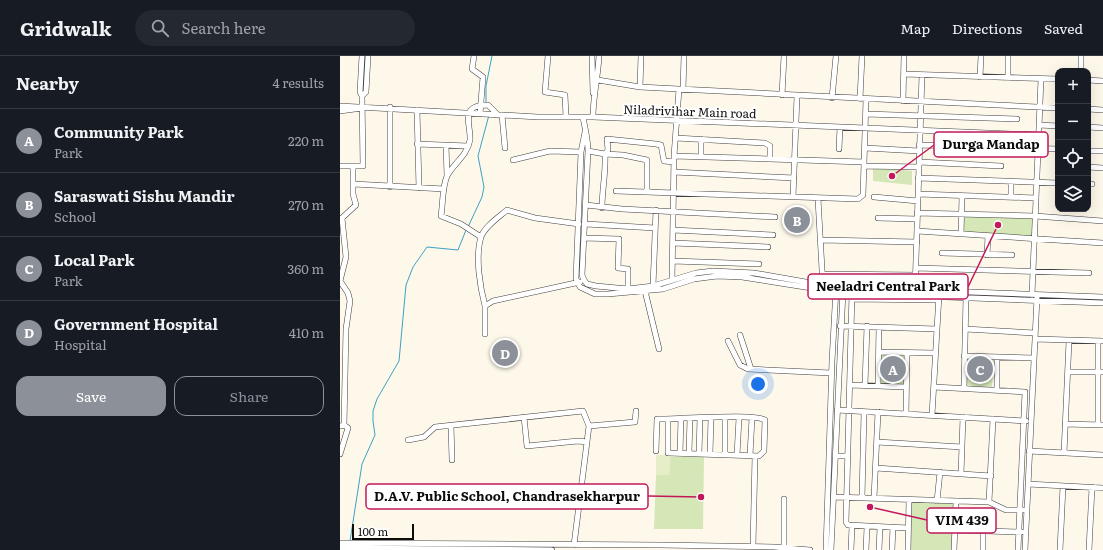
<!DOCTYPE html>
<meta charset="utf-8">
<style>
body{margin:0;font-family:Literata,serif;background:#242831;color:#f1f3f6}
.controls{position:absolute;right:12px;top:12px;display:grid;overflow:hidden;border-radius:8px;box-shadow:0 4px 16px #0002}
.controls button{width:36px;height:36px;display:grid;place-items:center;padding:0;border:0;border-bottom:1px solid #363941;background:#171b24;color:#f1f3f6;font:20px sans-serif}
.scale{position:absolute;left:12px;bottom:10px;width:62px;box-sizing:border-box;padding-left:4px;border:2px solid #0c0c0c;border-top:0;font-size:11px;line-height:14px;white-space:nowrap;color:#0c0c0c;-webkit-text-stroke:3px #fff;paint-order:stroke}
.you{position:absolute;left:418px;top:328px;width:14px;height:14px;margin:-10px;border:3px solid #fff;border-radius:50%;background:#1a73e8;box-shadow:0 0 0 6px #1a73e833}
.badge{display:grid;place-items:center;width:26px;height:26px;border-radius:50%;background:#8c9099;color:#fff;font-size:13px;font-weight:700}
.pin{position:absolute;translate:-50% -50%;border:2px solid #fff;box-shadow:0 1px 4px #0006}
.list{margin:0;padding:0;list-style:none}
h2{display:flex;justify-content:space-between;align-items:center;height:52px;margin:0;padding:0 16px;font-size:17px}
h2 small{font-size:13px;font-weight:400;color:#9ea1a6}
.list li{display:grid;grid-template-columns:26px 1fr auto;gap:12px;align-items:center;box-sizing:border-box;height:64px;padding:0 16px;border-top:1px solid #363941}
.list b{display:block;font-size:15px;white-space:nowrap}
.list p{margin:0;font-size:13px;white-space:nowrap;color:#9ea1a6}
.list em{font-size:13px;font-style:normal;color:#9ea1a6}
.actions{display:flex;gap:8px;padding:12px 16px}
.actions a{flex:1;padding:9px 0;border:1px solid #8c9099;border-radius:12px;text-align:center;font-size:14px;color:#8c9099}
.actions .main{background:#8c9099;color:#fff}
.icon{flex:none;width:22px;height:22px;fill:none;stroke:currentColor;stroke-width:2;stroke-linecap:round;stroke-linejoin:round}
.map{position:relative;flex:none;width:763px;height:494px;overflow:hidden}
header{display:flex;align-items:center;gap:24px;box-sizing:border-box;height:56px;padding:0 20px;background:#171b24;border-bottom:1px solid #363941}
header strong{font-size:19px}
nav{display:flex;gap:22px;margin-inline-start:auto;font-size:14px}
.search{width:280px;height:36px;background:#242831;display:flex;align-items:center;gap:10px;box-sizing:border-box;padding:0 14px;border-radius:22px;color:#9ea1a6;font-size:15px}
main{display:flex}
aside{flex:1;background:#171b24}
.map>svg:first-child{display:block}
.green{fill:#d5e6b7}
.pitch{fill:#e5eec8}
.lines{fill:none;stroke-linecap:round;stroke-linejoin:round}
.stream{stroke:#3da0c6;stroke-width:1}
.minor-casing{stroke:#3f3f3f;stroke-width:6}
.minor{stroke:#fff;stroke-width:5}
.labels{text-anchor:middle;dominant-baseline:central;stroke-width:4;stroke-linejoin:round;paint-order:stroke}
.street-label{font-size:12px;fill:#0c0c0c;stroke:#fff}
.leader{fill:none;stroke:#c2185b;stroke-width:1.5}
.callout-dot{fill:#c2185b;stroke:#fff;stroke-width:1.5}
.callout{fill:#fff;stroke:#c2185b;stroke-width:1.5}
.callout-label{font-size:13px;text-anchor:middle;font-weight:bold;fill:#0c0c0c}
</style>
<header>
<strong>Gridwalk</strong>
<div class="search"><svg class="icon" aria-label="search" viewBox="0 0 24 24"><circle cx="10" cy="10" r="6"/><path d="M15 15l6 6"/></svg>Search here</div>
<nav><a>Map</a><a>Directions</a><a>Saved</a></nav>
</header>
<main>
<aside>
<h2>Nearby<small>4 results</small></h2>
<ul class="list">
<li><span class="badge">A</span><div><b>Community Park</b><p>Park</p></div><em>220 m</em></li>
<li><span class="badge">B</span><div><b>Saraswati Sishu Mandir</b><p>School</p></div><em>270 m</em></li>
<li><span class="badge">C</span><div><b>Local Park</b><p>Park</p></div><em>360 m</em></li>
<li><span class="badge">D</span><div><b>Government Hospital</b><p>Hospital</p></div><em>410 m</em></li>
</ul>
<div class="actions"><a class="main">Save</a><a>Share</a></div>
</aside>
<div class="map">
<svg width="763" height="494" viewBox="0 0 763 494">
<rect width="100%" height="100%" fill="#fef8eb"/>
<!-- green -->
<path class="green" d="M533 111 572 115V129L533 125Z
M621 159 695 160 694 182 621 178Z
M539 296 567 297 566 331 538 330Z
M626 302 654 303 652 331 626 330Z
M330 401H364L363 473H314L316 419H329Z
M569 444 616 446 614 494H568Z"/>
<!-- pitch -->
<path class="pitch" d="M316 399H330L329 419H316Z"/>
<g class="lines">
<!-- stream -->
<path class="stream" d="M146 47V30L152 0
M128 171 142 141 144 131 138 100 149 59
M10 485 22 408 35 379 33 365V355L37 343 59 305 66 229 73 211 87 191 118 194 126 174"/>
<defs>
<path id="minor" d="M134 0 132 13 143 21 140 58
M208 0 205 36 225 39 226 61
M252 0 253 37
M741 15V0
M564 18 718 23
M640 21 641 0
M668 22V0
M258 24 300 31 339 33 718 52
M748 24 763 25
M300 31 301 0
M343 34 344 0
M442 39 444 0
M22 40 26 36 28 0
M492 42 496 0
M520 43 522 0
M563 45 564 0
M0 50 198 61H253L699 79
M50 51V131
M748 53 763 54
M77 54 79 132
M0 55 22 52
M526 58 677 63
M162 59 165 92
M243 61C245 73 248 83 248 95L242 219 244 224 247 228 256 230 288 233 313 230 356 217 373 215 414 217 494 231 763 241
M253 61C253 40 258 21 259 0
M699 69 718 70
M748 71 763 72
M245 76 241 96 236 223 240 231 255 238H268L323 233 354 223 377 220 402 221 503 237 763 247
M336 82 425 87 430 90V103
M361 83V100
M77 88 128 90
M106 89 107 120
M579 89 718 93
M525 92 579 95
M499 93 500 71
M248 95 265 98 268 94 267 83 316 88 321 89 324 105 334 106
M748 95H763
M334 100 524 106
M173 104 210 95 241 96
M579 106 661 110
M0 110H23L22 40 20 36 22 0
M524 110 579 111
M748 111 763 112
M334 116 454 122
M578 122 718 127
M14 128 104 133
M748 128H752
M276 135 518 143 523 139 526 44
M578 138 696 142
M453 141 457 40
M534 141 578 145
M671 141V125
M478 143 483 231
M246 149 282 153 435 161
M262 152C262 134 266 116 265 98L283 99 307 104V136
M577 157 695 160 763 165
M2 162 6 201 0 225 8 237 10 245 6 273 4 369
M538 162 577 163
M1 163 16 149 13 138V110
M246 168 315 172
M333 174 433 179
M577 175 763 187
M621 178 622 140
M141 181 121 168 101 160C103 148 102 132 107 120 114 107 127 100 130 84 131 75 125 61 131 54 135 49 143 49 148 49L158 59
M244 182 279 183 278 212 288 213V233
M481 184 577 186
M333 187 428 191
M602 197 672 199
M647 199 648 180
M333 205 419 208
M576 212 749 217
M482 218 576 219
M332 224 334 100 339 33
M313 230 316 154
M575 234 582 19
M305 235 319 293
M512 237 506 466 508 469 568 472
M692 239 701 23
M512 243 599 244
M145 250C140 231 135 201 141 181 145 170 159 161 167 154L195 162 239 168
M500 270 597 273
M625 273 695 277
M145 278V250L153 245 240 226
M400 279 411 313
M695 283 763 285
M388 285 400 309 408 313 491 317
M539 296 595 297
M624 300 693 302
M728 316H763
M510 329 566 331
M525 329 527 270
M538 330 539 271
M594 331 685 336 678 494
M624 332 626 241
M657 334V301
M497 354 686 365
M566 358 567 297
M592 359 599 239
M184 361 187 390 238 385 247 386
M725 368 763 369
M111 369 112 404
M758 369V285
M0 370 4 369 8 372 0 398
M249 370 295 366 296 355
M68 384 84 381 95 371 243 355 249 370 234 489
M537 386 622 391
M316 395 317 363C326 363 335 363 343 362 359 362 415 358 425 364L424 395 419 400 328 397V363
M689 395 763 399
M340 397 341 362
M349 397 350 362
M724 397 729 285
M359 398 360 362
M370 398 371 362
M385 398V361
M397 399 399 362
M410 399 412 362
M495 400H508
M536 412 651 420
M621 418 623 361
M688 428 763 432
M494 441 649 446 666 454H683
M522 442 524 356
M534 442 538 356
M444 443V492
M597 445 600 416
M649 446 653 363
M615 474 682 476
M0 487 321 489 434 491 470 494
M413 490 415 400
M0 492 212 494
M486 494 492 305 496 233
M491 494 503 235
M511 494 512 470
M526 494 527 471
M539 494 540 471
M552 494 553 471
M568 494 569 444
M614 494 616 446
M643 494V475
M685 494 697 241
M720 494 723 430
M749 494 752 431"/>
</defs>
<!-- minor casing -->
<use href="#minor" class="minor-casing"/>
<!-- minor -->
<use href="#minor" class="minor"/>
</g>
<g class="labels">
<!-- street labels -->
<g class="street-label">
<text transform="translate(350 55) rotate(2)">Niladrivihar Main road</text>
</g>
</g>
<!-- callouts -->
<path class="leader" d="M552 120L594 89M658 169L628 231M361 441L308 440M530 451L587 464"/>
<g class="callout-dot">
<circle cx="552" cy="120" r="4"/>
<circle cx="658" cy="169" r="4"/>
<circle cx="361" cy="441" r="4"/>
<circle cx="530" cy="451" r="4"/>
</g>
<g class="callout">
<rect x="594" y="76" width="114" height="25" rx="4"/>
<rect x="468" y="218" width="160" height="25" rx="4"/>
<rect x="26" y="428" width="282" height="25" rx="4"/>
<rect x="587" y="452" width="69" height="25" rx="4"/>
</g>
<g class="callout-label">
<text x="651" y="93">Durga Mandap</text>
<text x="548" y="235">Neeladri Central Park</text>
<text x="167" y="445">D.A.V. Public School, Chandrasekharpur</text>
<text x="622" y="469">VIM 439</text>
</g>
</svg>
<div class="controls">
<button>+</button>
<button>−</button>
<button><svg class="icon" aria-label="locate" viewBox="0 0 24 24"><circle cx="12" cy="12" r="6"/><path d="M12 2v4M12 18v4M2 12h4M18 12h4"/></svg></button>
<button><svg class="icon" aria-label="layers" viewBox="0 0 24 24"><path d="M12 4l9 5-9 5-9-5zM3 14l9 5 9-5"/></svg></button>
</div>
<div class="scale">100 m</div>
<div class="you"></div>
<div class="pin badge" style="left:553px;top:313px">A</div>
<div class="pin badge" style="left:457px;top:164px">B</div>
<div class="pin badge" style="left:640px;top:313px">C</div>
<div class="pin badge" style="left:165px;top:297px">D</div>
</div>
</main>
